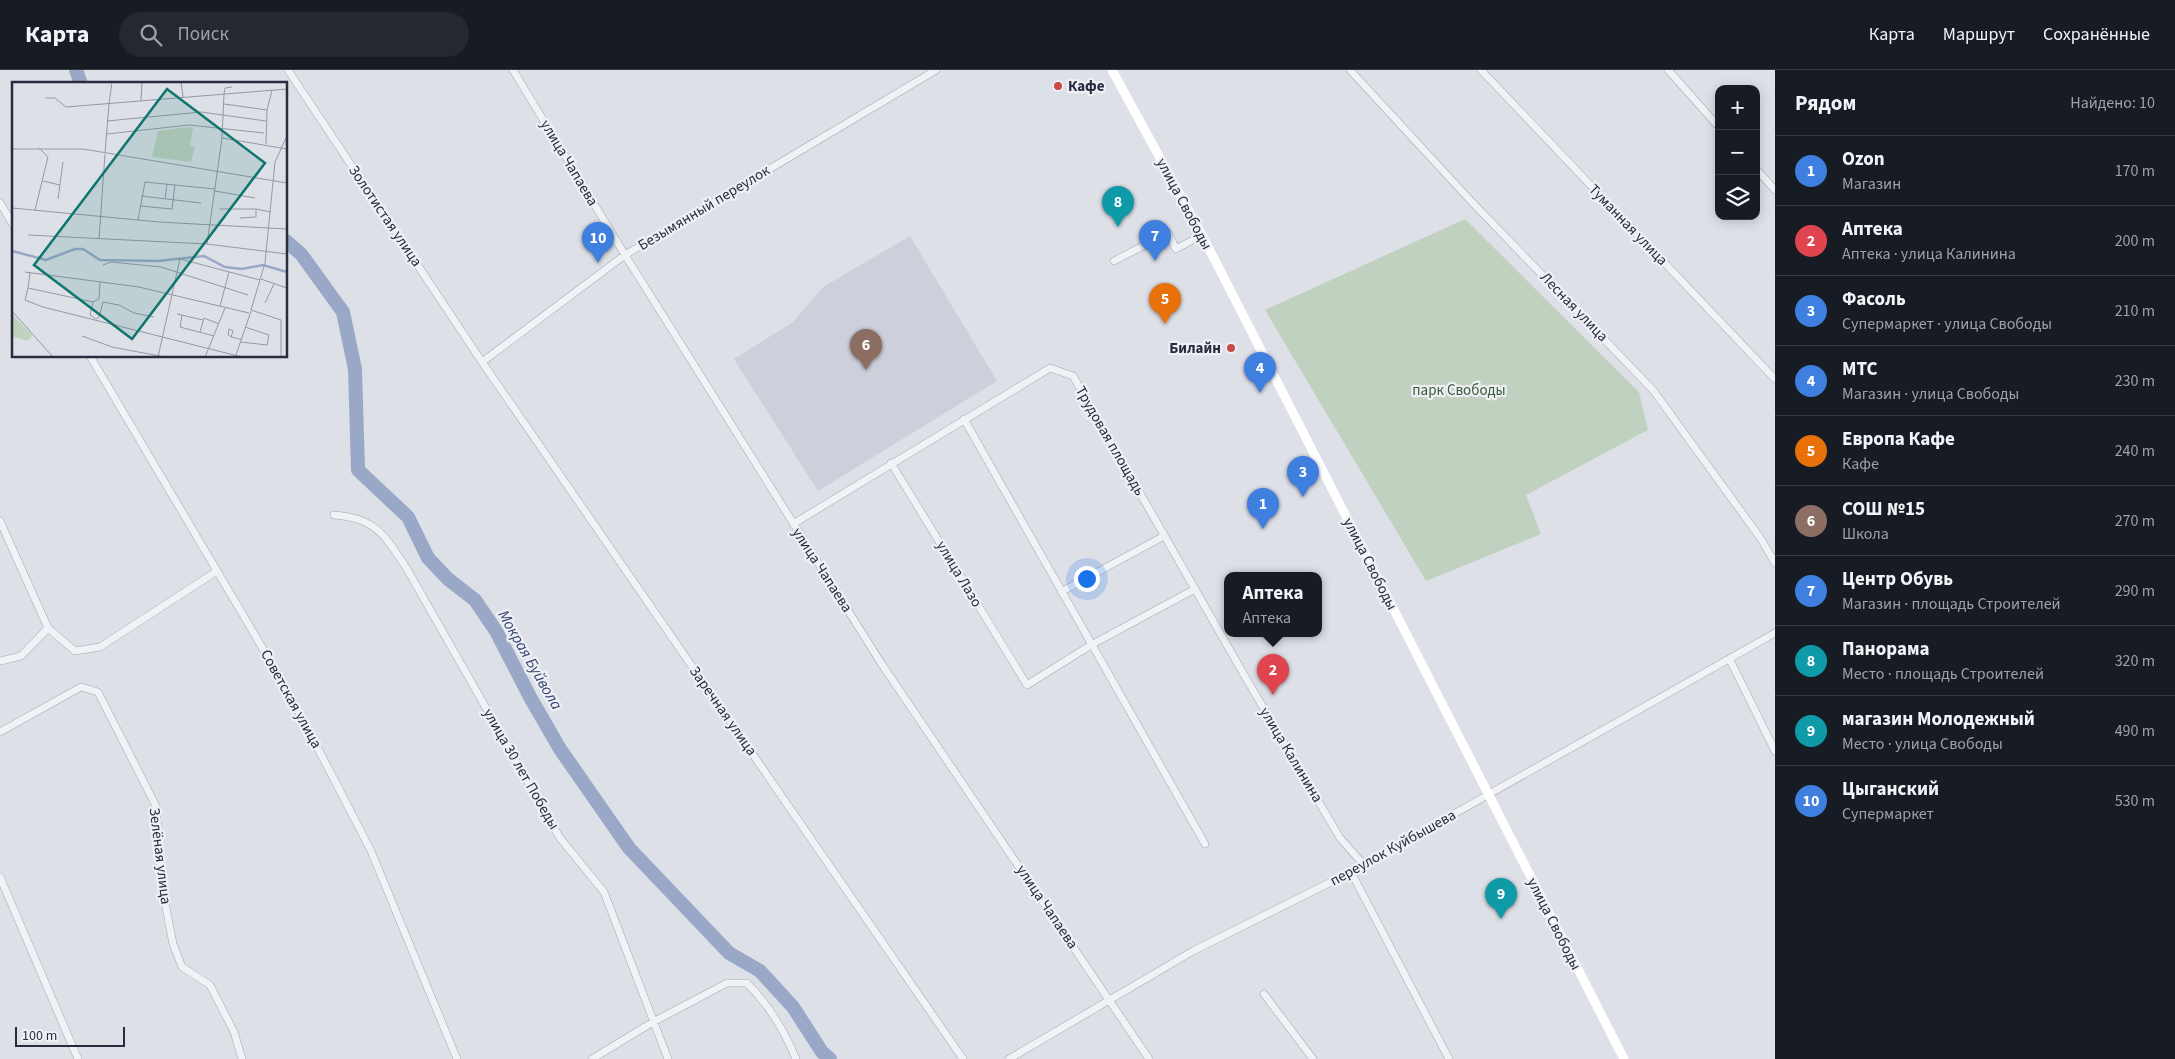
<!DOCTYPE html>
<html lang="ru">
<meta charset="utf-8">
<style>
body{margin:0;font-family:"Source Sans 3",sans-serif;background:#242831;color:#f1f3f6}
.controls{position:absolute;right:15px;top:15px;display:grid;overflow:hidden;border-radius:10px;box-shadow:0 2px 12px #0003}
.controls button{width:45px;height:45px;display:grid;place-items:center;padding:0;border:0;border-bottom:1px solid #363941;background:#171b24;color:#f1f3f6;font:25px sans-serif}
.scale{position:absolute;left:15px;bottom:12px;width:110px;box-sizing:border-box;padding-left:5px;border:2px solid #282c3e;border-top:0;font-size:14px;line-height:18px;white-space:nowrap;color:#282c3e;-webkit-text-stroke:4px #eef0f5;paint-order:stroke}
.you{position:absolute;left:1086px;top:508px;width:18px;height:18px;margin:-12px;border:4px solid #fff;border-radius:50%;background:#1a73e8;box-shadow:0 0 0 8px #1a73e833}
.badge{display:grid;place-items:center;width:32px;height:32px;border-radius:50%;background:#0b8043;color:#fff;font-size:16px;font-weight:700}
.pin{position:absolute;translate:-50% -41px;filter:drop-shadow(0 1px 2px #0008)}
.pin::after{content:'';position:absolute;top:26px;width:18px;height:15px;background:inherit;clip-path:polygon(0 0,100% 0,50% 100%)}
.popup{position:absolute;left:1224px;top:502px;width:98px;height:65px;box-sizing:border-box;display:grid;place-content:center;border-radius:10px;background:#171b24;filter:drop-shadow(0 1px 4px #0005);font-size:16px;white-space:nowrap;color:#9ea1a6}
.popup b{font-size:19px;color:#f1f3f6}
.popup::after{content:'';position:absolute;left:50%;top:100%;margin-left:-10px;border:10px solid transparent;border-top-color:#171b24}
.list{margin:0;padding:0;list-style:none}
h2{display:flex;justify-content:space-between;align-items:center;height:65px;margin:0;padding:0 20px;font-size:21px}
h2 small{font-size:16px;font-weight:400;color:#9ea1a6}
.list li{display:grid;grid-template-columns:32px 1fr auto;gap:15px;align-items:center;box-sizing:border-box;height:70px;padding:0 20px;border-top:1px solid #363941}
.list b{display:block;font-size:19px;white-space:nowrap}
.list p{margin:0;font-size:16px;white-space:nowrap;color:#9ea1a6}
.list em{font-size:16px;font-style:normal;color:#9ea1a6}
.icon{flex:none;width:28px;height:28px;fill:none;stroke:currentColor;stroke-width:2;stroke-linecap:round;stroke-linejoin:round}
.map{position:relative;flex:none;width:1775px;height:989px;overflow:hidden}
header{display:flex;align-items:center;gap:30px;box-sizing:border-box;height:70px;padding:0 25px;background:#171b24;border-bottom:1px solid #363941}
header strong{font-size:24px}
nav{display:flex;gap:28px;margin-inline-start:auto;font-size:18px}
.search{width:350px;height:45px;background:#242831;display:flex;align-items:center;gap:12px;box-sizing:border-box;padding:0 18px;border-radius:28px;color:#9ea1a6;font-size:19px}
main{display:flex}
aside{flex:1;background:#171b24}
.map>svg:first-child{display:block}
.built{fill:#cdcfda}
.green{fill:#c1d1c0}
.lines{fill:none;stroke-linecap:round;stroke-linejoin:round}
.river{stroke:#9aa8c7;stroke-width:14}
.minor-casing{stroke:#a4a6b2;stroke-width:8}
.minor{stroke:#f1f2f6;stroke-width:7}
.secondary{stroke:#fff;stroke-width:9}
.poi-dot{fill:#cb4a45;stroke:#eef0f5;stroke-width:2}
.labels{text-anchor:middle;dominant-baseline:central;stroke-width:4.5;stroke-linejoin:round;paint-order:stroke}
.poi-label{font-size:15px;font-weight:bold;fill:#282c3e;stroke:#eef0f5;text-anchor:start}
.street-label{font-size:15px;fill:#282c3e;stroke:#eef0f5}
.park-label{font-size:15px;fill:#365a36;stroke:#eef0f5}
.water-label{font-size:16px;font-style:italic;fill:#334371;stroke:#eef0f5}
.inset-river{fill:none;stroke:#9aa8c7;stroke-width:2.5}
.inset-road{fill:none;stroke:#9598a4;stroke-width:1}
.view{fill:#0f766e;fill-opacity:0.15;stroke:#0f766e;stroke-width:2.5}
.inset-edge{fill:none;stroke:#282c3e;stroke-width:2.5}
</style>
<header>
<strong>Карта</strong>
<div class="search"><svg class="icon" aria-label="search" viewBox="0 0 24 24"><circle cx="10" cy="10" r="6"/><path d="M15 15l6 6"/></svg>Поиск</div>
<nav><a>Карта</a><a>Маршрут</a><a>Сохранённые</a></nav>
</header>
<main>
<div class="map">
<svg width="1775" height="989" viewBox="0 0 1775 989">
<rect width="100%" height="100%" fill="#dee0e8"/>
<!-- built -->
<path class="built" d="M910 166 997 311 818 421 734 289 793 252 823 217Z"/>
<!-- green -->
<path class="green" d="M1465 149 1639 322 1648 360 1526 425 1541 464 1426 511 1265 240Z"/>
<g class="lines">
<!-- river -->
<path class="river" d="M76 0 81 14
M286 171 301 184 343 242 355 299 358 400 408 447 428 488 448 509 475 530 496 561 530 627 560 679 629 778 729 883 760 901 793 937 822 982 830 989"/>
<defs>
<path id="minor" d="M288 0 482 292 963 989
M513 0 625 185 881 593 1149 989
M1350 0 1470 130 1653 320 1761 469 1775 493
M1481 0 1775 309
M1668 0 1719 57
M1756 99 1775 120
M0 133 14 156
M1114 191 1168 163 1176 179 1202 165
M90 286 285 616 337 715 371 781 457 989
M482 292 625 185 936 0
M964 349 1205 774
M891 393 1027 615 1091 575 1195 519
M334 445C377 448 385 466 407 499L560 768 604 822 668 989
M0 451 48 558 75 581 100 577 217 501
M793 454 1050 298 1073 306 1247 610 1340 768 1364 795
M1061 522 1164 466
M1730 590 1775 681
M0 591 21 586 48 558
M0 662 81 617 98 622 156 736 162 817 173 874 182 897 210 915 234 962 242 989
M1351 802 1449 989
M0 807 78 989
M1264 924 1313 989
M592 989 653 952 727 913H747C769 935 784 960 796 989
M1009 989 1193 881 1351 802 1775 563"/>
</defs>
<!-- minor casing -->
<use href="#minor" class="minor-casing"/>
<!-- minor -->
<use href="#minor" class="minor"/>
<!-- secondary -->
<path class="secondary" d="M1112 0 1202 165 1624 989"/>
</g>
<!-- markers -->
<g class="poi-dot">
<circle cx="1058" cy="16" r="5"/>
<circle cx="1231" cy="278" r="5"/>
</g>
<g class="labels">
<!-- poi labels -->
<g class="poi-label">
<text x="1068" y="16">Кафе</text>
<text x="1221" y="278" text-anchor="end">Билайн</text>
</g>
<!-- street labels -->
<g class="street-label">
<text transform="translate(569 93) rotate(59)">улица Чапаева</text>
<text transform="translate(1184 134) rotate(62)">улица Свободы</text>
<text transform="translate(704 138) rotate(-31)">Безымянный переулок</text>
<text transform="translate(385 146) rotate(56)">Золотистая улица</text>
<text transform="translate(1628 155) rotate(46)">Туманная улица</text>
<text transform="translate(1574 237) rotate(46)">Лесная улица</text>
<text transform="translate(1110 371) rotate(60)">Трудовая площадь</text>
<text transform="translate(1370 494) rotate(63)">улица Свободы</text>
<text transform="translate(822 500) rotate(57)">улица Чапаева</text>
<text transform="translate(959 504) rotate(59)">улица Лазо</text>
<text transform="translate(291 629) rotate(61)">Советская улица</text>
<text transform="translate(723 641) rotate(55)">Заречная улица</text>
<text transform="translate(1291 685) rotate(59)">улица Калинина</text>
<text transform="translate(521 699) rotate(60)">улица 30 лет Победы</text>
<text transform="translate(1393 778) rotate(-29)">переулок Куйбышева</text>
<text transform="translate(160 786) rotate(83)">Зелёная улица</text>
<text transform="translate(1047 837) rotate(56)">улица Чапаева</text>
<text transform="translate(1554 854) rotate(63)">улица Свободы</text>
</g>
<!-- park labels -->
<g class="park-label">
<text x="1459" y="320">парк Свободы</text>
</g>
<!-- water labels -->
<g class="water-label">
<text transform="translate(530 590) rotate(60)">Мокрая Буйвола</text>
</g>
</g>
<!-- overview -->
<g transform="translate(12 12)">
<rect width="275" height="275" fill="#dee0e8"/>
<path d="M177 45 181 46 178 63 183 65 179 80 140 75 146 49ZM0 232 20 253 19 256 14 259 0 254Z" fill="#c1d1c0"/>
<path class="inset-river" d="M0 169 34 178 63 167H71L88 178 146 179 192 174 213 185 230 187 251 183 275 190"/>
<path class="inset-road" d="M169 0 171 15M33 16H43L54 25 275 7M129 19 130 0M97 22 100 0M212 22 255 28M95 39 189 30 254 39M95 52 177 43 252 51M210 56 275 67M254 62 255 28 260 8M0 67H71L275 101M93 71 97 22M31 99 48 103M203 109 243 116M129 114 189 121M46 117 51 80M153 117 155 102M128 124 160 127 163 103M0 126 147 140 275 147M208 127H244M23 128 36 75 27 66M228 136 244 135V127L259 130M126 138 133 100 203 107M16 153 195 162 275 172M87 157 93 72M195 162 210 56 212 12 213 6 220 5M91 183 99 180 149 185 236 213M13 190 127 205 237 231M18 191 16 206 81 220 87 217 88 200M249 197 275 206M16 206 13 218 31 225 230 275M81 220 78 233 84 237M253 221 262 202M208 224 217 190M0 229 41 275M165 232 191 238M170 233 168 245 202 254M84 237 87 235 91 220 107 223 122 231 142 235M188 250 192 236 207 242M70 254 100 265 153 275M219 255 221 249 217 247 216 253 218 254 219 255 224 256 226 257H229M229 260 255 263 257 253 233 245M224 273 239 229M146 275 168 177 248 198M193 275 213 226M269 275V238L239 228 253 181 263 80 275 54"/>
<path class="view" d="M155 7 253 81 120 257 22 183Z"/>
<rect width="275" height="275" class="inset-edge"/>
</g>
</svg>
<div class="controls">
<button>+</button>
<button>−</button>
<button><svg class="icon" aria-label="layers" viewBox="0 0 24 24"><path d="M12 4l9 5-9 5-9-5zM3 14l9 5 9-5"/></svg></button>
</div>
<div class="scale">100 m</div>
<div class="you"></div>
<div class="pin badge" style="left:1263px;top:459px;background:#3f7fe0">1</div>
<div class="pin badge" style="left:1273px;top:625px;background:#e0444e">2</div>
<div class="popup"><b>Аптека</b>Аптека</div>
<div class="pin badge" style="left:1303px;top:427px;background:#3f7fe0">3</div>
<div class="pin badge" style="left:1260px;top:323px;background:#3f7fe0">4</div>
<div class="pin badge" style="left:1165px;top:254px;background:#e8710a">5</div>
<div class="pin badge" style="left:866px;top:300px;background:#8d6e63">6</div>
<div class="pin badge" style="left:1155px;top:191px;background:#3f7fe0">7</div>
<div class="pin badge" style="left:1118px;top:157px;background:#0f9aa8">8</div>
<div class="pin badge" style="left:1501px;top:849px;background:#0f9aa8">9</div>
<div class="pin badge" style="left:598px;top:193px;background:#3f7fe0">10</div>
</div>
<aside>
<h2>Рядом<small>Найдено: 10</small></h2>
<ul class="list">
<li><span class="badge" style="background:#3f7fe0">1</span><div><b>Ozon</b><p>Магазин</p></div><em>170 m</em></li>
<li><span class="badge" style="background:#e0444e">2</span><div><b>Аптека</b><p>Аптека · улица Калинина</p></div><em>200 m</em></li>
<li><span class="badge" style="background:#3f7fe0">3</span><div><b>Фасоль</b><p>Супермаркет · улица Свободы</p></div><em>210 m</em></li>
<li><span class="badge" style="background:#3f7fe0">4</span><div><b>МТС</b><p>Магазин · улица Свободы</p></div><em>230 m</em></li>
<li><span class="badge" style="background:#e8710a">5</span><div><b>Европа Кафе</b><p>Кафе</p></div><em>240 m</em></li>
<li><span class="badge" style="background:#8d6e63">6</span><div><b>СОШ №15</b><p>Школа</p></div><em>270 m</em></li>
<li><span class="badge" style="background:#3f7fe0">7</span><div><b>Центр Обувь</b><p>Магазин · площадь Строителей</p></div><em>290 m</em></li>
<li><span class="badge" style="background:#0f9aa8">8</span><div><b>Панорама</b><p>Место · площадь Строителей</p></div><em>320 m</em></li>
<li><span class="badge" style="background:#0f9aa8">9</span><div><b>магазин Молодежный</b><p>Место · улица Свободы</p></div><em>490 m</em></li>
<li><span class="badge" style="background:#3f7fe0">10</span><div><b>Цыганский</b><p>Супермаркет</p></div><em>530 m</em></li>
</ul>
</aside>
</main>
